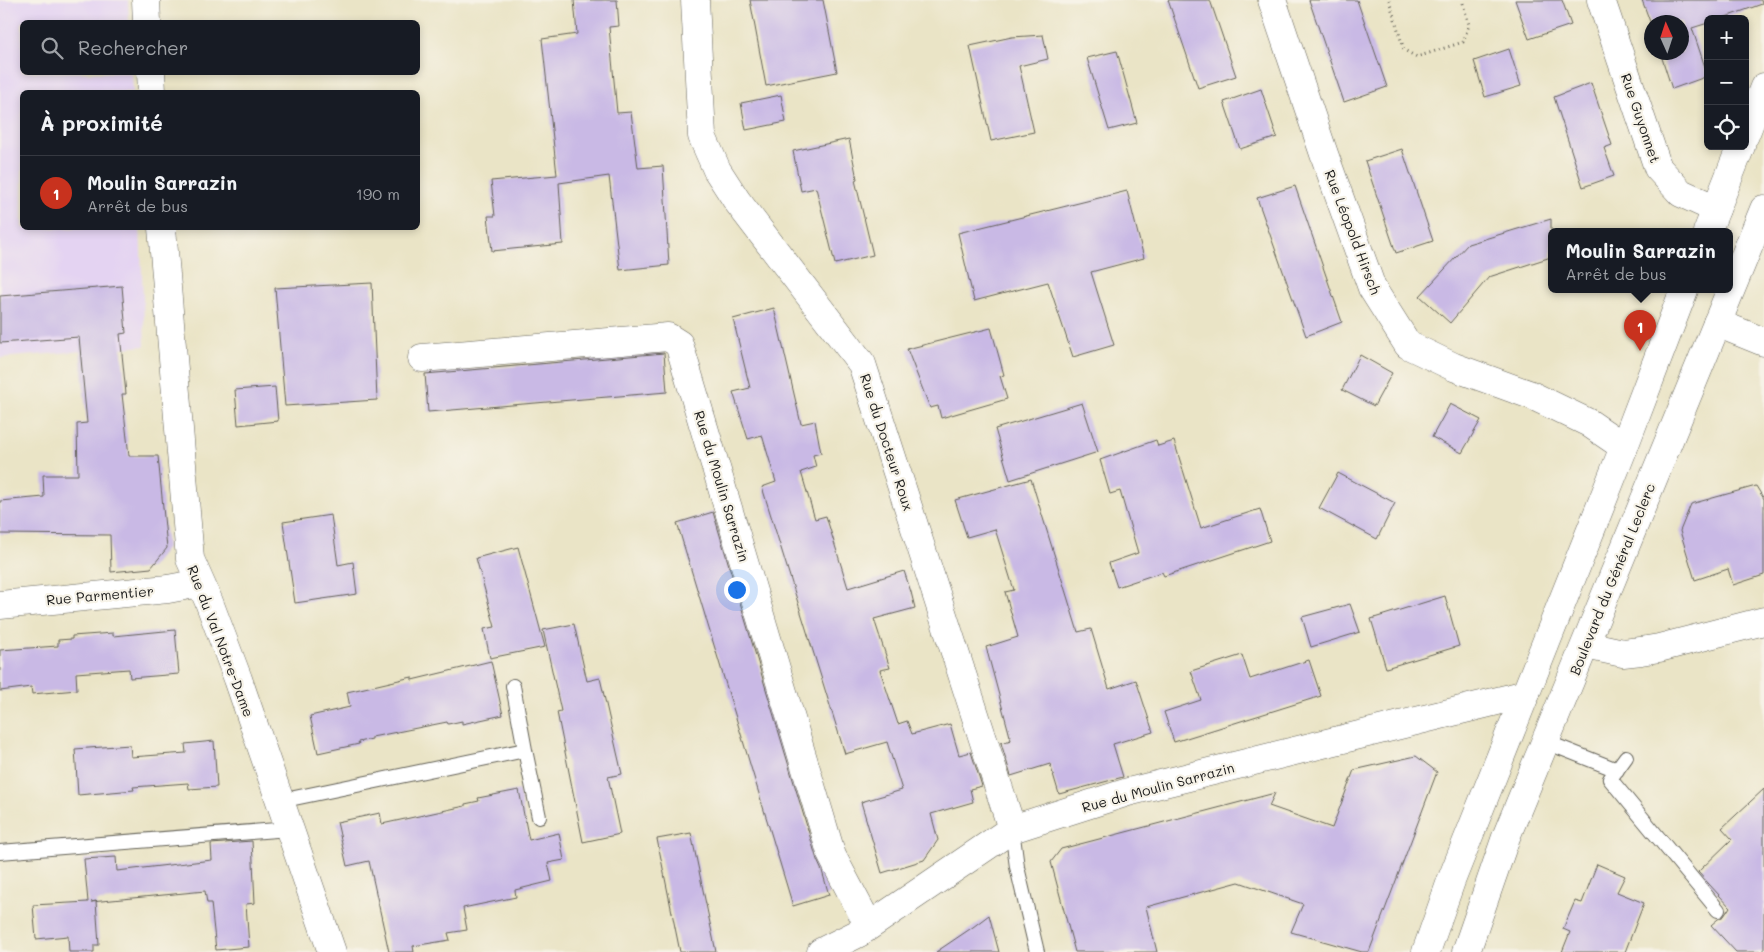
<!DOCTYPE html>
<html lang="fr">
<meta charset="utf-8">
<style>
body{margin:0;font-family:Mali,sans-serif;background:#242831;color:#f1f3f6}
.controls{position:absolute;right:15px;top:15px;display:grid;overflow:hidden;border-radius:8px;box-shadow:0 2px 8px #0003}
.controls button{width:45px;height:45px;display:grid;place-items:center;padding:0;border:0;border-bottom:1px solid #363941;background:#171b24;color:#f1f3f6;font:25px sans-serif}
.compass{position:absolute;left:1644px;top:15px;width:45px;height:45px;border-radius:50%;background:#171b24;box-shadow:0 2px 8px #0003;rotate:357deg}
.you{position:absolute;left:736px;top:589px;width:18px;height:18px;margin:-12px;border:4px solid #fff;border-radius:50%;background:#1a73e8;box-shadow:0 0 0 8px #1a73e833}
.badge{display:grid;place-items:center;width:32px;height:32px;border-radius:50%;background:#c8321e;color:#fff;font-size:16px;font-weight:700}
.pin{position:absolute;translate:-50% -41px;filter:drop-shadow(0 1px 2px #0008)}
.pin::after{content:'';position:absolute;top:26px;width:18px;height:15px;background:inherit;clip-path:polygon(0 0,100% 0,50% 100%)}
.popup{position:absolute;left:1548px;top:228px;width:185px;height:65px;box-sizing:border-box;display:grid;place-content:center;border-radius:8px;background:#171b24;filter:drop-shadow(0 1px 4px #0005);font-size:16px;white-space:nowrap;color:#9ea1a6}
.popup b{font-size:19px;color:#f1f3f6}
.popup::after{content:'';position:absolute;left:50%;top:100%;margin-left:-10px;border:10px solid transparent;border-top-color:#171b24}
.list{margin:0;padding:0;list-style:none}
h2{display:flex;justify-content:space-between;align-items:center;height:65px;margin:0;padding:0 20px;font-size:21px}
h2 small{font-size:16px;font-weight:400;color:#9ea1a6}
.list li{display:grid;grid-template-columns:32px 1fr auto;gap:15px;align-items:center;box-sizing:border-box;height:75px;padding:0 20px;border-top:1px solid #363941}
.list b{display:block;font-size:19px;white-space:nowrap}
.list p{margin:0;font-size:16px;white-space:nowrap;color:#9ea1a6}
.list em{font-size:16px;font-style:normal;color:#9ea1a6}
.icon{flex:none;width:28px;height:28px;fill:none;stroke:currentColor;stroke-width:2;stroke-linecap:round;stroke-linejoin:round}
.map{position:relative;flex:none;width:1764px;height:952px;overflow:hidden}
.search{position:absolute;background:#171b24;box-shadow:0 2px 8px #0003;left:20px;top:20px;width:400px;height:55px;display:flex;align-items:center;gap:12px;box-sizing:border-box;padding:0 18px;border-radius:8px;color:#9ea1a6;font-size:19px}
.panel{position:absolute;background:#171b24;box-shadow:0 2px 8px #0003;left:20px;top:90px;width:400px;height:140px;border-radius:8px}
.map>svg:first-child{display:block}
.built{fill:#e4d3f2}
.building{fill:#c9b9e5}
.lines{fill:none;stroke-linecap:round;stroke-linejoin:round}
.service-casing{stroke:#646258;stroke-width:16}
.minor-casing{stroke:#646258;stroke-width:29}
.tertiary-casing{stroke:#646258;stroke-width:29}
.path{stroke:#646258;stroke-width:3;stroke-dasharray:1 4;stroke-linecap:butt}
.service{stroke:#fff;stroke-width:14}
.minor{stroke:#fff;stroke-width:28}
.tertiary{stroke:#fff;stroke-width:28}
.labels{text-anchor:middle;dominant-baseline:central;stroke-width:4.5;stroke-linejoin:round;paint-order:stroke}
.street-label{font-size:14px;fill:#1c1c1c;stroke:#f7f3e8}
</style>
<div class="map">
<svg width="1764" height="952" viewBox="0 0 1764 952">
<rect width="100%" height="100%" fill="#f7f3e8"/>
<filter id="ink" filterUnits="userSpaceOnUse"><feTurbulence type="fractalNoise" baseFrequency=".02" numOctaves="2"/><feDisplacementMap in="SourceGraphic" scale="10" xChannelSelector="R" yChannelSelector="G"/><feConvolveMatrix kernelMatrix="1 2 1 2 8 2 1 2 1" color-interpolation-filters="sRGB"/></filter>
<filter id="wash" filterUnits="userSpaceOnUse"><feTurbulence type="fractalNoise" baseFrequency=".0096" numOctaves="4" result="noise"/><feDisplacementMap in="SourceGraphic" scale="20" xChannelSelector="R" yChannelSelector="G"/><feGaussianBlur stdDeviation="1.12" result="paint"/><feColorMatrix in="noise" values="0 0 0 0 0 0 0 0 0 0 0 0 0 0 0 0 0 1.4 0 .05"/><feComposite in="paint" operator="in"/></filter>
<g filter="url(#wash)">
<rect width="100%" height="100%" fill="#eae4c6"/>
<!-- built -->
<path class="built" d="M0 0H128L129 22H22V72L132 73 133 92H22V228H140L145 346 0 358Z"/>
<g id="blocks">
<!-- building -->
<path class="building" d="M574 0H617L619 26 609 27 617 113 631 112 638 168 663 166 669 265 620 270 609 176 559 183 563 244 492 251 488 216H495L491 181 557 175 542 39 577 34Z
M750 0H823L837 72 766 86Z
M1168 0H1210L1236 76 1198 88Z
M1309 0H1357L1387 87 1344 102Z
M1515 0H1562L1571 25 1529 39Z
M1642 0H1761L1762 4 1720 19H1708V23L1692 28 1708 76 1672 89 1660 52H1682V22H1652V27Z
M1043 35 1048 59 1019 66 1034 132 991 141 970 46 1012 37Z
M1509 49 1521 86 1485 97 1474 61Z
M1117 51 1137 123 1109 130 1087 58Z
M1591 83 1612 145 1604 148 1614 176 1583 187 1554 97Z
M1261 89 1277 137 1240 149 1224 102Z
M781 95 786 122 746 130 741 103Z
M849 139 857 179 855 180 873 255 835 264 816 188 801 191 793 151Z
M1402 149 1433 241 1396 253 1365 161Z
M1295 186 1342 322 1306 336 1257 198Z
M1127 191 1144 258 1091 272 1114 345 1073 357 1048 282 974 301 958 233Z
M1551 219V257L1489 277 1450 323 1420 296 1468 244Z
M372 283 377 400 285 406 275 288Z
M122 286 126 333 120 334 126 394H122L129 456H158L167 548 151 568 111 572 110 535 0 534V501L44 497 43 475H78L77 424 87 423 79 337 0 343V296Z
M774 308 801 424 815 421 821 453 813 455 816 467 801 472 815 519 826 516 848 588 904 571 911 592 915 608 874 619 890 668 880 670 898 724 907 721 912 734 950 724 959 755 971 752 982 786 970 789 973 802 931 814 938 840 924 860 882 873 861 802 902 790 887 742 845 754 762 487 776 482 762 435 748 439 733 392 750 388 733 319Z
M991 328 1004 375 1000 376 1007 399 941 418 938 406 930 408 907 349Z
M664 353 667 392 428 412 425 374Z
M1360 355 1392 373 1374 406 1342 390Z
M275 387 278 421 238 425 235 390Z
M1082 403 1098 452 1010 480 995 429Z
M1450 404 1481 420 1462 453 1432 437Z
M1156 440 1158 446 1174 441 1201 528 1260 509 1270 541 1164 576 1162 572 1117 587 1109 563 1138 553 1120 491 1110 494 1100 460Z
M1338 473 1395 503 1377 539 1319 508Z
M1031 479 1078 632 1091 629 1109 689 1136 680 1153 732 1113 744 1123 777 1059 794 1050 764 1011 776 1001 743 1011 740 986 647 1018 637 1005 592 1014 590 995 529 967 537 955 500Z
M1756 486 1764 499V575L1733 585 1728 569 1695 580 1680 531 1691 504Z
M713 512 817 860 822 871 829 895 793 906 677 523Z
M331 515 338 565 353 562 357 594 295 603 283 522Z
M518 547 545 647 490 658 484 629 495 627 476 558Z
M1445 596 1459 646 1386 668 1371 619Z
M1350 604 1360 632 1311 647 1302 617Z
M574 624 587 681 600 678 622 774 608 777 620 834 583 842 557 712 561 711 543 630Z
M175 630 179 674 130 678 129 669 76 673 77 690 32 694 31 687 0 691V650L58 646V640L72 639V636L113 633V636Z
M1242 655 1250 679 1309 660 1321 696 1174 742 1164 712 1201 700 1191 671Z
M491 661 503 715 462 724V721L448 724 447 722 372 737V739L358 742 359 744 318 753 310 716 350 707 347 692 412 677V680Z
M214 741 217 787 189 789 188 783 133 787 134 790 78 795 75 749 130 745 131 757 186 753 185 744Z
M1416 756 1437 772 1369 952H1362L1291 932 1303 904 1239 882 1146 907 1157 952H1075L1051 862 1061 849 1275 793 1269 806 1332 828 1354 770Z
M1764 789V952H1736L1711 925 1718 919 1724 916 1730 907 1698 872 1732 839 1722 828Z
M519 790 529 840 559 833 564 860 548 863 552 881 515 890 516 897 463 908 467 930 448 933 450 940 413 946 414 952H389L369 861 347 866 337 822 380 813 382 824 465 806V804L479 801 478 798Z
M691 833 711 928 716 952H680L657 839Z
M252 841 255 903 246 904 249 947 216 950 211 903H207L205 891 91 902 96 901 99 945H94V952H69L68 936 36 939 33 905 88 902 84 859 116 857 117 871 212 860 211 844Z
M1597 864 1625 876 1617 892 1644 903 1625 952H1562L1570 932 1563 929 1575 901 1582 903Z
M989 915 999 952H936L973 927Z"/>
</g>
</g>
<g filter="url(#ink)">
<use href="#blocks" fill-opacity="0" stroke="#646258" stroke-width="1"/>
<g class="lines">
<defs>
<path id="service" d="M1546 742 1617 770
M525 750 539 817
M1626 757 1610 779 1718 910
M280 801 525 750 513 686
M1012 829 1017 867 1037 952
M0 852 289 829"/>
<path id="minor" d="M146 0 147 22
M695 0 702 136 717 170 737 201 862 364 1012 829
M1272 0 1324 154 1372 288 1408 345 1454 367 1531 395 1589 423 1624 447
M1601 0 1658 168 1681 193 1716 209
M151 72 152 92
M162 228 190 559 209 602 238 679 332 952
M1717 323 1764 342
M422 358 668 337 679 344 832 856 869 926
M0 605 168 589 200 583
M1586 645 1623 653 1641 651 1659 648 1764 621
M821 952 859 933 1012 829 1128 792 1526 694"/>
<path id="tertiary" d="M1745 135 1764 87
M1707 232 1741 146
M1426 952 1451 881 1624 447 1684 290
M1466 952 1506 837 1764 209"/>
</defs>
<!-- service casing -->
<use href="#service" class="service-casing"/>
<!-- minor casing -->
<use href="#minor" class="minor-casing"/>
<!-- tertiary casing -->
<use href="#tertiary" class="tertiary-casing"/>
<!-- path -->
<path class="path" d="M1389 0 1404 50 1417 57 1463 42 1469 25 1462 0"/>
<!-- service -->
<use href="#service" class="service"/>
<!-- minor -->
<use href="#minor" class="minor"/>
<!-- tertiary -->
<use href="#tertiary" class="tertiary"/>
</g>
</g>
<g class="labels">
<!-- street labels -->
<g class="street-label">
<text transform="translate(1641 118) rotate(71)">Rue Guyonnet</text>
<text transform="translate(1353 232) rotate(69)">Rue Léopold Hirsch</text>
<text transform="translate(887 442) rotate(72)">Rue du Docteur Roux</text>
<text transform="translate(722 486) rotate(73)">Rue du Moulin Sarrazin</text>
<text transform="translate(1612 579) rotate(-68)">Boulevard du Général Leclerc</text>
<text transform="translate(100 595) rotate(-5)">Rue Parmentier</text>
<text transform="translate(221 641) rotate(69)">Rue du Val Notre-Dame</text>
<text transform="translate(1158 787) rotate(-15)">Rue du Moulin Sarrazin</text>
</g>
</g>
</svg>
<div class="controls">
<button>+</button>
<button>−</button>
<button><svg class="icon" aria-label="locate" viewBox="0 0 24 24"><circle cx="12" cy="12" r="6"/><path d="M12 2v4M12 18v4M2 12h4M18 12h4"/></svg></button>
</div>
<svg class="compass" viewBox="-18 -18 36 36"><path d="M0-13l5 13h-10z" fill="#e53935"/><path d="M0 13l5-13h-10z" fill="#9ea1a6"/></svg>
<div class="you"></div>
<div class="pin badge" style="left:1640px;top:351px">1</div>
<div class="popup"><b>Moulin Sarrazin</b>Arrêt de bus</div>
<div class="search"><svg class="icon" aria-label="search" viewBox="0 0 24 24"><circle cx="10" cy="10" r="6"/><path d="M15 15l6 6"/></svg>Rechercher</div>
<section class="panel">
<h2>À proximité<small></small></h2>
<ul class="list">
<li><span class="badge">1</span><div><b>Moulin Sarrazin</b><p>Arrêt de bus</p></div><em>190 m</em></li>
</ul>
</section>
</div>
